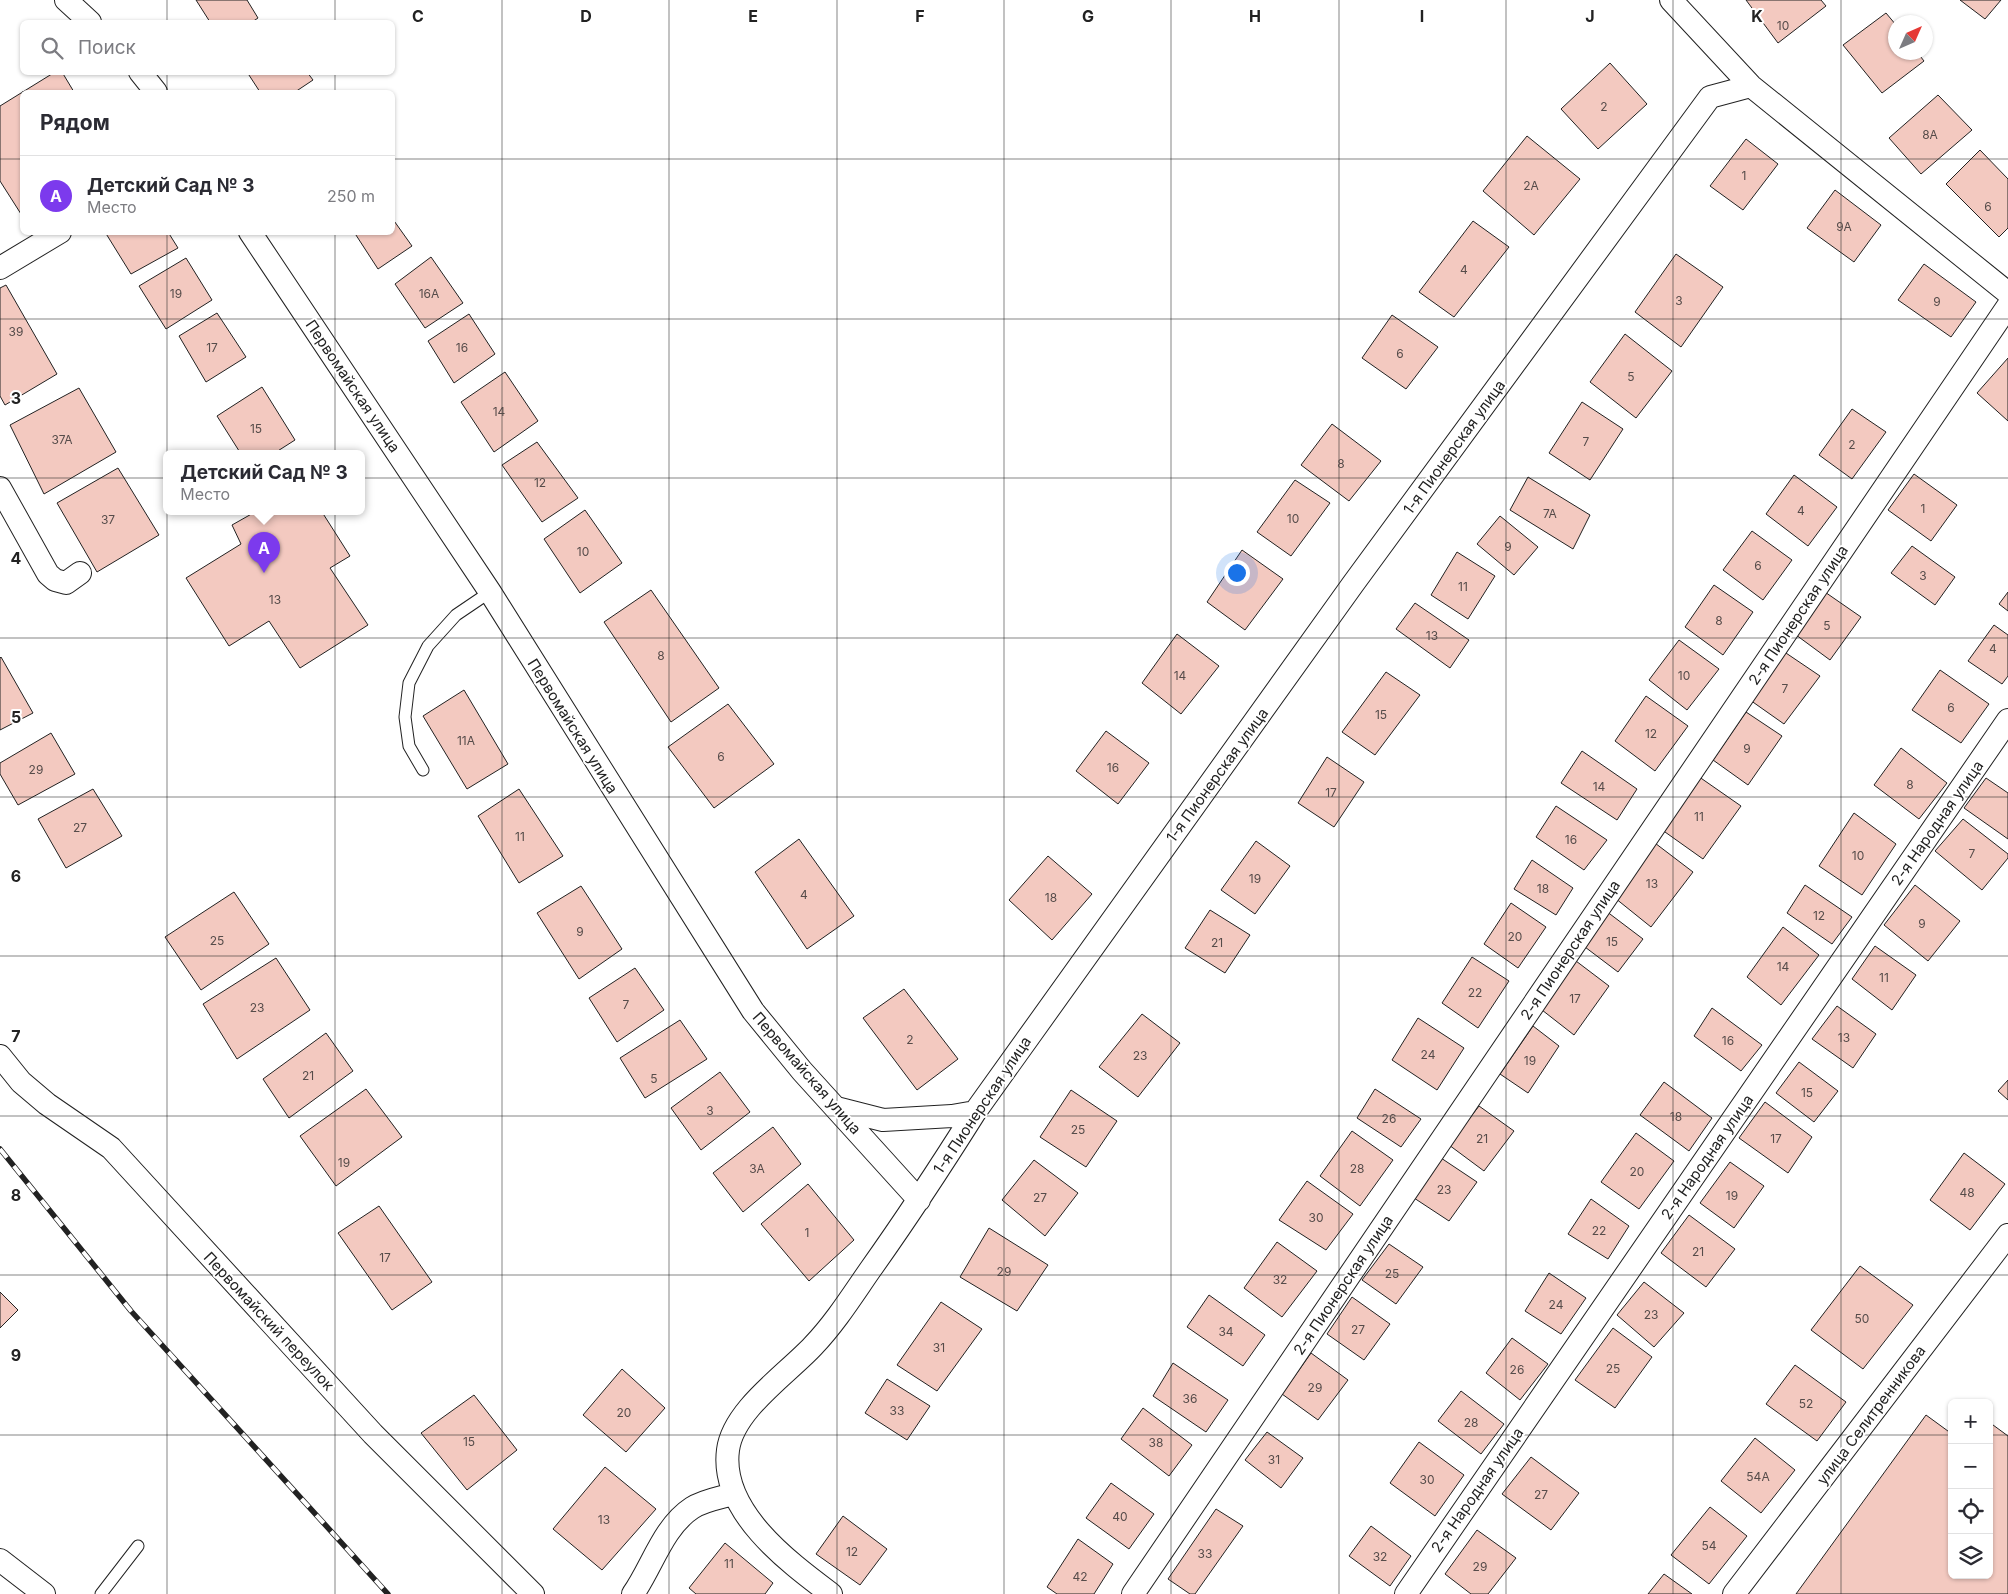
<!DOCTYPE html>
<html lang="ru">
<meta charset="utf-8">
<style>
body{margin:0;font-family:Inter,sans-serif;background:#f2f2f3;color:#2b2b33}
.controls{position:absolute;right:15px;bottom:15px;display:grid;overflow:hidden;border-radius:8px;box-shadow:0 1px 4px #0004}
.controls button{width:45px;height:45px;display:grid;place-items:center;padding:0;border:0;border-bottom:1px solid #e1e1e2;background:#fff;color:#2b2b33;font:25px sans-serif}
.compass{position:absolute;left:1888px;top:15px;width:45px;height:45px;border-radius:50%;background:#fff;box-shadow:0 1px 4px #0004;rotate:45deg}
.you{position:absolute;left:1236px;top:572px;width:18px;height:18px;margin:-12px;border:4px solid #fff;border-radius:50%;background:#1a73e8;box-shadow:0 0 0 8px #1a73e833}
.badge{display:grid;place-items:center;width:32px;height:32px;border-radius:50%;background:#7c3aed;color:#fff;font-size:16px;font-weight:700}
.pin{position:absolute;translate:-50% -41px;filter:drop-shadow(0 1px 2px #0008)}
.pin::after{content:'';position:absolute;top:26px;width:18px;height:15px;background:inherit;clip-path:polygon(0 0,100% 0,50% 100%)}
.popup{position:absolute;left:163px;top:450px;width:202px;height:65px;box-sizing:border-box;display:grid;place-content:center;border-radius:8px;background:#fff;filter:drop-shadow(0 1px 4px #0005);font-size:16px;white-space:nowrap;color:#7c7c81}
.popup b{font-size:19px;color:#2b2b33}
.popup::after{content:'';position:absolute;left:50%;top:100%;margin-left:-10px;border:10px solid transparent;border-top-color:#fff}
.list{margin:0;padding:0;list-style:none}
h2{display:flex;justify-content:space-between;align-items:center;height:65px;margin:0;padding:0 20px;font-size:21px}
h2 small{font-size:16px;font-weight:400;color:#7c7c81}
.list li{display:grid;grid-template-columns:32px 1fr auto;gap:15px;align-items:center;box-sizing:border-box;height:80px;padding:0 20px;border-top:1px solid #e1e1e2}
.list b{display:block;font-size:19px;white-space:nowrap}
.list p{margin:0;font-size:16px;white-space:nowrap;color:#7c7c81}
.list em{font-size:16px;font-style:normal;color:#7c7c81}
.icon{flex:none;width:28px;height:28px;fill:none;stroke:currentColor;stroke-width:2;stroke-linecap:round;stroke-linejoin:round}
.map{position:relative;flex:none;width:2008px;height:1594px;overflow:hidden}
.search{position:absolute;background:#fff;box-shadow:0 1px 4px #0004;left:20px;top:20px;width:375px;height:55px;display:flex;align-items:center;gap:12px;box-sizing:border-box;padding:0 18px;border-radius:8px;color:#7c7c81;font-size:19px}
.panel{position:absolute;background:#fff;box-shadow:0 1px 4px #0004;left:20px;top:90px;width:375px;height:145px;border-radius:8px}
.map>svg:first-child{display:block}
.building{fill:#f3c9c0;stroke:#222}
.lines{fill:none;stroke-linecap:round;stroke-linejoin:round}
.service-casing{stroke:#222;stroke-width:13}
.minor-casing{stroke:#222;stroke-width:24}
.service{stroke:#fff;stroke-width:11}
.minor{stroke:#fff;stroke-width:22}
.rail-casing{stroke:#222;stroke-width:5.5}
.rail{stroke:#fff;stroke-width:4;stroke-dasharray:11;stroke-linecap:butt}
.grid{fill:none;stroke:#222;stroke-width:1;stroke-opacity:0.55}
.labels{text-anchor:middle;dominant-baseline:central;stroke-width:4;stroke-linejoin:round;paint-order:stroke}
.number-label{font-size:12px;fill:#564c4a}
.street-label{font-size:15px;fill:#222;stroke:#fff}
.grid-label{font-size:16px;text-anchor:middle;font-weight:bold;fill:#222;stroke:#fff;stroke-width:4;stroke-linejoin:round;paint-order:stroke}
</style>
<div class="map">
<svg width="2008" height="1594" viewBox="0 0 2008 1594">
<rect width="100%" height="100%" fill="#fff"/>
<!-- building -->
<path class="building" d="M196 0H247L258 18 252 22H210Z
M1746 0H1821L1826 6 1778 43Z
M1960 0H2001L1985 19Z
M1886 13 1896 25V52H1917L1924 61 1882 93 1843 45Z
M1610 63 1647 104 1598 149 1561 109Z
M55 72H62L74 92H22L21 214 0 181V106Z
M247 72H307L313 80 295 92H260Z
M1938 95 1972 130 1921 174 1889 138Z
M1527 136 1580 179 1534 235 1483 191Z
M1746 139 1778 164 1743 210 1710 186Z
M1980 150 2008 179V228L1999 237 1946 184Z
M1835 190 1881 225 1854 262 1807 228Z
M392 218 412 246 378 269 354 232H392Z
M1473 221 1509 247 1454 317 1419 292Z
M105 232H168L178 248 131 274Z
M1676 254 1723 287 1681 347 1635 312Z
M431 257 463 303 425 328 395 284Z
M186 258 212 300 166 329 139 286Z
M1924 264 1976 302 1951 337 1898 300Z
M6 285 57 374 5 405 0 396V288Z
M217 313 246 357 206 382 179 336Z
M469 314 495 354 454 383 428 341Z
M1392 315 1438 347 1406 389 1362 358Z
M1625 334 1672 371 1636 418 1590 382Z
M2008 358V421L1977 393Z
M505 372 538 421 494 452 461 402Z
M262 387 295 440 273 454H241L217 416Z
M79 388 116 452 44 494 10 425Z
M1582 402 1623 429 1590 480 1549 453Z
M1852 409 1886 432 1852 479 1819 455Z
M1332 424 1381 461 1349 501 1301 465Z
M537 442 578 498 542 522 502 465Z
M118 468 159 535 97 572 57 503Z
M1914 474 1957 505 1931 541 1888 510Z
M1794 475 1837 507 1808 546 1766 514Z
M1528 477 1590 515 1573 549 1510 510Z
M1295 480 1330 503 1291 556 1257 532Z
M585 510 622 563 580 593 544 539Z
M255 512H322L350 556 330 568 368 625 300 668 269 621 229 646 186 578 241 544 232 525Z
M1500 516 1538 547 1514 575 1477 544Z
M1752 531 1792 560 1763 600 1723 570Z
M1912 546 1955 577 1935 605 1891 573Z
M1242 550 1283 579 1245 630 1207 602Z
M1457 552 1495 576 1468 619 1431 595Z
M1714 585 1753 612 1723 655 1685 627Z
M651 590 719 688 671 722 604 622Z
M1822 590 1861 617 1830 660 1792 632Z
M2008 592V611L1999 604Z
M1415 603 1469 640 1450 668 1396 629Z
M1994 625 2008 635V676L2002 684 1968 661Z
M1177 634 1219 666 1181 714 1142 683Z
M1679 640 1719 669 1687 710 1649 680Z
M1783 651 1820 676 1784 724 1750 700Z
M1 657 33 713 0 730V658Z
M1940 670 1989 704 1961 743 1912 710Z
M1386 672 1420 695 1375 755 1342 732Z
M464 690 508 764 467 789 423 716Z
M1646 696 1688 726 1655 771 1615 741Z
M728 704 774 764 714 808 668 747Z
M1746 712 1782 736 1748 785 1713 760Z
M1106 731 1149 763 1118 804 1076 771Z
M51 733 75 774 18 805 0 774V763Z
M1901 748 1947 783 1919 819 1874 785Z
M1582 751 1637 789 1617 820 1561 783Z
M1327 757 1364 782 1334 827 1298 803Z
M1695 774 1741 806 1703 859 1658 827Z
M1986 778 2008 793V839L1964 808Z
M93 789 122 836 66 868 38 819Z
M519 789 563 856 519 883 478 816Z
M1556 806 1607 840 1584 870 1536 837Z
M1854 813 1896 844 1862 895 1819 866Z
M1963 819 2008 854V858L1982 890 1935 851Z
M799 839 854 916 807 949 755 872Z
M1651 840 1693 872 1651 927 1610 894Z
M1256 841 1290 866 1255 914 1221 890Z
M1048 856 1092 894 1052 940 1009 900Z
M1532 860 1573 888 1556 915 1514 889Z
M1805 885 1852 917 1832 944 1787 913Z
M1915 885 1960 921 1928 961 1884 925Z
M581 886 622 949 579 979 537 913Z
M234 892 269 944 201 990 165 937Z
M1511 903 1546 927 1518 968 1484 944Z
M1210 910 1250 935 1225 973 1185 948Z
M1606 911 1643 939 1618 972 1581 944Z
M1783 927 1819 955 1781 1005 1747 977Z
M1875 946 1916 975 1892 1010 1852 979Z
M1472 957 1509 981 1478 1028 1442 1003Z
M276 958 310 1010 237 1059 203 1004Z
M1576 961 1609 986 1574 1035 1542 1010Z
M635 968 664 1010 617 1042 589 998Z
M904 989 958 1059 917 1090 863 1018Z
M1837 1006 1876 1034 1853 1068 1812 1039Z
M1712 1008 1762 1045 1741 1071 1694 1036Z
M1142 1014 1180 1043 1138 1097 1099 1067Z
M1418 1018 1464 1048 1437 1090 1392 1060Z
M680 1020 707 1059 645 1098 620 1058Z
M1533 1026 1559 1046 1528 1093 1500 1074Z
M326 1033 353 1071 289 1118 263 1079Z
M1799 1062 1838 1091 1814 1122 1776 1093Z
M720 1072 750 1112 701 1150 671 1108Z
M2008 1080V1100L1998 1091Z
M1664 1082 1712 1118 1689 1151 1640 1115Z
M366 1089 402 1137 336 1186 300 1136Z
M1375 1089 1421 1119 1401 1147 1357 1118Z
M1071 1090 1117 1121 1086 1167 1040 1137Z
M1765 1102 1812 1137 1788 1173 1739 1138Z
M1479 1106 1514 1131 1484 1171 1449 1145Z
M773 1127 801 1164 743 1212 713 1173Z
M1352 1131 1393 1160 1360 1206 1320 1176Z
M1636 1133 1674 1161 1639 1209 1601 1182Z
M1964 1153 2005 1184 1970 1230 1930 1200Z
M1438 1156 1477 1182 1449 1221 1411 1196Z
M1034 1160 1078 1193 1045 1236 1002 1200Z
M1730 1162 1764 1186 1734 1228 1700 1203Z
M1307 1181 1353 1214 1326 1250 1279 1220Z
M808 1184 854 1240 809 1281 761 1224Z
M1591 1199 1629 1226 1608 1259 1568 1234Z
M379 1206 432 1282 392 1310 338 1233Z
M1689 1215 1735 1249 1706 1287 1661 1253Z
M989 1228 1048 1265 1017 1311 960 1277Z
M1277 1242 1317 1271 1282 1317 1244 1288Z
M1389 1244 1423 1267 1396 1304 1362 1280Z
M1860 1266 1913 1305 1863 1369 1811 1330Z
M1549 1273 1586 1298 1561 1334 1525 1311Z
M1644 1282 1684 1313 1654 1347 1617 1315Z
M0 1292 18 1310 0 1328Z
M1209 1295 1265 1335 1243 1366 1187 1327Z
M1352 1297 1390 1324 1364 1360 1327 1334Z
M941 1302 982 1329 937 1391 897 1365Z
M1613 1328 1652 1357 1615 1408 1575 1380Z
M1512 1338 1548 1364 1520 1400 1486 1373Z
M1311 1353 1348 1380 1318 1420 1282 1394Z
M1173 1363 1228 1400 1206 1432 1153 1396Z
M1795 1365 1846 1402 1817 1441 1766 1404Z
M622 1369 665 1408 626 1452 583 1415Z
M887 1379 930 1406 907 1440 865 1413Z
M1461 1391 1504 1424 1481 1454 1438 1421Z
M474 1395 517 1450 467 1490 421 1433Z
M1143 1408 1192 1445 1169 1476 1121 1439Z
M1926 1415 1952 1434V1575H1989V1422L2008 1436V1594H1796Z
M1267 1432 1303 1458 1281 1488 1245 1460Z
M1755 1438 1795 1470 1761 1513 1721 1481Z
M1419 1442 1464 1475 1435 1516 1390 1483Z
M1531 1457 1579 1493 1551 1530 1502 1494Z
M605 1467 656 1509 602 1570 553 1529Z
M1111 1483 1154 1514 1129 1549 1086 1518Z
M1710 1507 1747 1536 1709 1584 1671 1555Z
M1216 1509 1243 1526 1195 1594H1190L1168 1579Z
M843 1516 887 1549 860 1585 816 1554Z
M1371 1526 1411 1556 1390 1586 1349 1556Z
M1477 1530 1516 1558 1488 1594H1471L1445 1574Z
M1078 1539 1113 1564 1094 1594H1057L1047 1587Z
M725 1543 773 1583 765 1594H696L689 1588Z
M1664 1574 1692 1594H1648Z"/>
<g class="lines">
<defs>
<path id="service" d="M423 770 409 746 405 717 409 683 428 646 456 615 490 592
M101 1594 138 1546"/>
<path id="minor" d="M66 0 90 22
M1671 0 1751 86 2008 293
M140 72 156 92
M250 232 490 592 753 1011 802 1071 919 1200
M0 268 60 232
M0 488 48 574 55 580 66 583 80 573
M0 1056 21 1082 47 1104 111 1148 373 1434 533 1594
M836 1108 883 1120 952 1116 975 1112
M0 1560 44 1594
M633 1594C652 1567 663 1527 692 1508 704 1500 720 1498 733 1494
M831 1594C787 1561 720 1511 728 1450 733 1410 787 1374 813 1346 835 1323 852 1296 870 1270 907 1218 941 1166 975 1112L1353 584 1710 97 1751 86
M1133 1594 2008 306
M1406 1594 2008 720
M1734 1594 2008 1235"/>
</defs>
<!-- service casing -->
<use href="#service" class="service-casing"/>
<!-- minor casing -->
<use href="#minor" class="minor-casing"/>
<!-- service -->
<use href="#service" class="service"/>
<!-- minor -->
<use href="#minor" class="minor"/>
<defs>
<path id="rail" d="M0 1149 131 1311 388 1594"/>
</defs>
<!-- rail casing -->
<use href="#rail" class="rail-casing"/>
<!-- rail -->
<use href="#rail" class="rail"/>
</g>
<!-- grid -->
<path class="grid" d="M167 0V22M335 0V22M502 0V1594M669 0V1594M837 0V1594M1004 0V1594M1171 0V1594M1339 0V1594M1506 0V1594M1673 0V1594M1841 0V1594M167 72V92M335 72V92M0 159H22M392 159H2008M167 232V1594M335 232V1594M0 319H2008M0 478H2008M0 638H2008M0 797H2008M0 956H2008M0 1116H2008M0 1275H2008M0 1435H1952M1989 1435H2008"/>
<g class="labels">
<!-- number labels -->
<g class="number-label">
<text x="1783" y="25">10</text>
<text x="1604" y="106">2</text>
<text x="1930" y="134">8А</text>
<text x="1744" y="175">1</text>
<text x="1531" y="185">2А</text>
<text x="1988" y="206">6</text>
<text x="1844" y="226">9А</text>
<text x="1464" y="269">4</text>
<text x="176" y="293">19</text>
<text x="429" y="293">16А</text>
<text x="1679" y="300">3</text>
<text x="1937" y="301">9</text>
<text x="16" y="331">39</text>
<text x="212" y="347">17</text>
<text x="462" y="347">16</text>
<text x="1400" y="353">6</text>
<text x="1631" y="376">5</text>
<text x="499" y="411">14</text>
<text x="256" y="428">15</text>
<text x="62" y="439">37А</text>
<text x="1586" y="441">7</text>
<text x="1852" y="444">2</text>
<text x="1341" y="463">8</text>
<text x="540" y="482">12</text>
<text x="1923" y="508">1</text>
<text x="1801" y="510">4</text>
<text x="1550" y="513">7А</text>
<text x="1293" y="518">10</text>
<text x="108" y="519">37</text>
<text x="1508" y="546">9</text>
<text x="583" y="551">10</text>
<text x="1758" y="565">6</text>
<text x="1923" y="575">3</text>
<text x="1463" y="586">11</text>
<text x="275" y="599">13</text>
<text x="1719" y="620">8</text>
<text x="1827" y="625">5</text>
<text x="1432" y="635">13</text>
<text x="1993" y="648">4</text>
<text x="661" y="655">8</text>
<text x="1180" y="675">14</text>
<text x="1684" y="675">10</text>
<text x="1785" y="688">7</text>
<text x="1951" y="707">6</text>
<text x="1381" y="714">15</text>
<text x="1651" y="733">12</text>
<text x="466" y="740">11А</text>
<text x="1747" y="748">9</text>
<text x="721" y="756">6</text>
<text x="1113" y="767">16</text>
<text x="36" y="769">29</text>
<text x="1910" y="784">8</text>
<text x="1599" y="786">14</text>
<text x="1331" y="792">17</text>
<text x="1699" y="816">11</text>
<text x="80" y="827">27</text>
<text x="520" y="836">11</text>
<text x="1571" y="839">16</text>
<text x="1972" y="853">7</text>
<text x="1858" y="855">10</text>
<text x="1255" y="878">19</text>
<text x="1652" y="883">13</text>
<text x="1543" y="888">18</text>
<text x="804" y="894">4</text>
<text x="1051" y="897">18</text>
<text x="1819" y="915">12</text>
<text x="1922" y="923">9</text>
<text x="580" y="931">9</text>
<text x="1515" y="936">20</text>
<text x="217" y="940">25</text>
<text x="1612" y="941">15</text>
<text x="1217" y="942">21</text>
<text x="1783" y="966">14</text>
<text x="1884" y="977">11</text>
<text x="1475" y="992">22</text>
<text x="1575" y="998">17</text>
<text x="626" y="1004">7</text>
<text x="257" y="1007">23</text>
<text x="1844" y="1037">13</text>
<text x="910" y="1039">2</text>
<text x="1728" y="1040">16</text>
<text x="1428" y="1054">24</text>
<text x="1140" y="1055">23</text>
<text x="1530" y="1060">19</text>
<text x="308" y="1075">21</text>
<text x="654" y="1078">5</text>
<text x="1807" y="1092">15</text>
<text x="710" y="1110">3</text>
<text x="1676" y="1116">18</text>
<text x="1389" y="1118">26</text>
<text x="1078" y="1129">25</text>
<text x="1482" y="1138">21</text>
<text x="1776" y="1138">17</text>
<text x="344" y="1162">19</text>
<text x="757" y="1168">3А</text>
<text x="1357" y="1168">28</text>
<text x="1637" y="1171">20</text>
<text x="1444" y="1189">23</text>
<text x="1967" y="1192">48</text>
<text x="1732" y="1195">19</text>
<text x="1040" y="1197">27</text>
<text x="1316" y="1217">30</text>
<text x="1599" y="1230">22</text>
<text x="807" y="1232">1</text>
<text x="1698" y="1251">21</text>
<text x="385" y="1257">17</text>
<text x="1004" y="1271">29</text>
<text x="1392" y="1273">25</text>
<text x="1280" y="1279">32</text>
<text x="1556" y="1304">24</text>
<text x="1651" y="1314">23</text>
<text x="1862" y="1318">50</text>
<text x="1358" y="1329">27</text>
<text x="1226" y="1331">34</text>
<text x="939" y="1347">31</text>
<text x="1613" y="1368">25</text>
<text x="1517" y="1369">26</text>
<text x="1315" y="1387">29</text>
<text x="1190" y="1398">36</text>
<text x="1806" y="1403">52</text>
<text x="897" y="1410">33</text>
<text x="624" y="1412">20</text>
<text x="1471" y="1422">28</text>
<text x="469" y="1441">15</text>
<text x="1156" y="1442">38</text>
<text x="1274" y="1459">31</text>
<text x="1758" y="1476">54А</text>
<text x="1427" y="1479">30</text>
<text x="1541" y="1494">27</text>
<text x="1120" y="1516">40</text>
<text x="604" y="1519">13</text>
<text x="1709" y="1545">54</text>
<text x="852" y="1551">12</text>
<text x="1205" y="1553">33</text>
<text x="1380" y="1556">32</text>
<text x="729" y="1563">11</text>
<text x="1480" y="1566">29</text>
<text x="1080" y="1576">42</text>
</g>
<!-- street labels -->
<g class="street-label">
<text transform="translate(353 386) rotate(56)">Первомайская улица</text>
<text transform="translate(1454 447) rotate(-54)">1-я Пионерская улица</text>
<text transform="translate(1798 615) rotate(-56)">2-я Пионерская улица</text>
<text transform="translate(573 726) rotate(58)">Первомайская улица</text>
<text transform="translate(1217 775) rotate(-54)">1-я Пионерская улица</text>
<text transform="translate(1937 823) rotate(-55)">2-я Народная улица</text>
<text transform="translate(1570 950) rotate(-56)">2-я Пионерская улица</text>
<text transform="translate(807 1073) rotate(49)">Первомайская улица</text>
<text transform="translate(982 1105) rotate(-56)">1-я Пионерская улица</text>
<text transform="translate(1707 1157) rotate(-55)">2-я Народная улица</text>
<text transform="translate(1343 1285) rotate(-56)">2-я Пионерская улица</text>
<text transform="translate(269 1321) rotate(47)">Первомайский переулок</text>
<text transform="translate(1871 1415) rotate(-53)">улица Селитренникова</text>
<text transform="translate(1477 1490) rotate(-55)">2-я Народная улица</text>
</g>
</g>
<g class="grid-label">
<text x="418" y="22">C</text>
<text x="586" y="22">D</text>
<text x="753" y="22">E</text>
<text x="920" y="22">F</text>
<text x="1088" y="22">G</text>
<text x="1255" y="22">H</text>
<text x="1422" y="22">I</text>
<text x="1590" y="22">J</text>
<text x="1757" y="22">K</text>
<text x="16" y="404">3</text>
<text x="16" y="564">4</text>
<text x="16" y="723">5</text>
<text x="16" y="882">6</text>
<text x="16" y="1042">7</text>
<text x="16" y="1201">8</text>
<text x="16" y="1361">9</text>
</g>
</svg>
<div class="controls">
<button>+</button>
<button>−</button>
<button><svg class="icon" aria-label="locate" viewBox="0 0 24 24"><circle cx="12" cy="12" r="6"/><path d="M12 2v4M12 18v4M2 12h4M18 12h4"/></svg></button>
<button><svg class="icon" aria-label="layers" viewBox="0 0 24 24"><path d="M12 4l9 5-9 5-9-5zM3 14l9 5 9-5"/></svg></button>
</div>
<svg class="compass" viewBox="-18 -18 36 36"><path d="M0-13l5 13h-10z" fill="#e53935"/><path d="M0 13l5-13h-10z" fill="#7c7c81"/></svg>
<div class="you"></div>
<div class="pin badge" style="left:264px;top:573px">A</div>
<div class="popup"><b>Детский Сад № 3</b>Место</div>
<div class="search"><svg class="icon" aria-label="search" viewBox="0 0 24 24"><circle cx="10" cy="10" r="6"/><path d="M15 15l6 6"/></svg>Поиск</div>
<section class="panel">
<h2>Рядом<small></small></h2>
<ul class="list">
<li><span class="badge">A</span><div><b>Детский Сад № 3</b><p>Место</p></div><em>250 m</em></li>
</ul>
</section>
</div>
